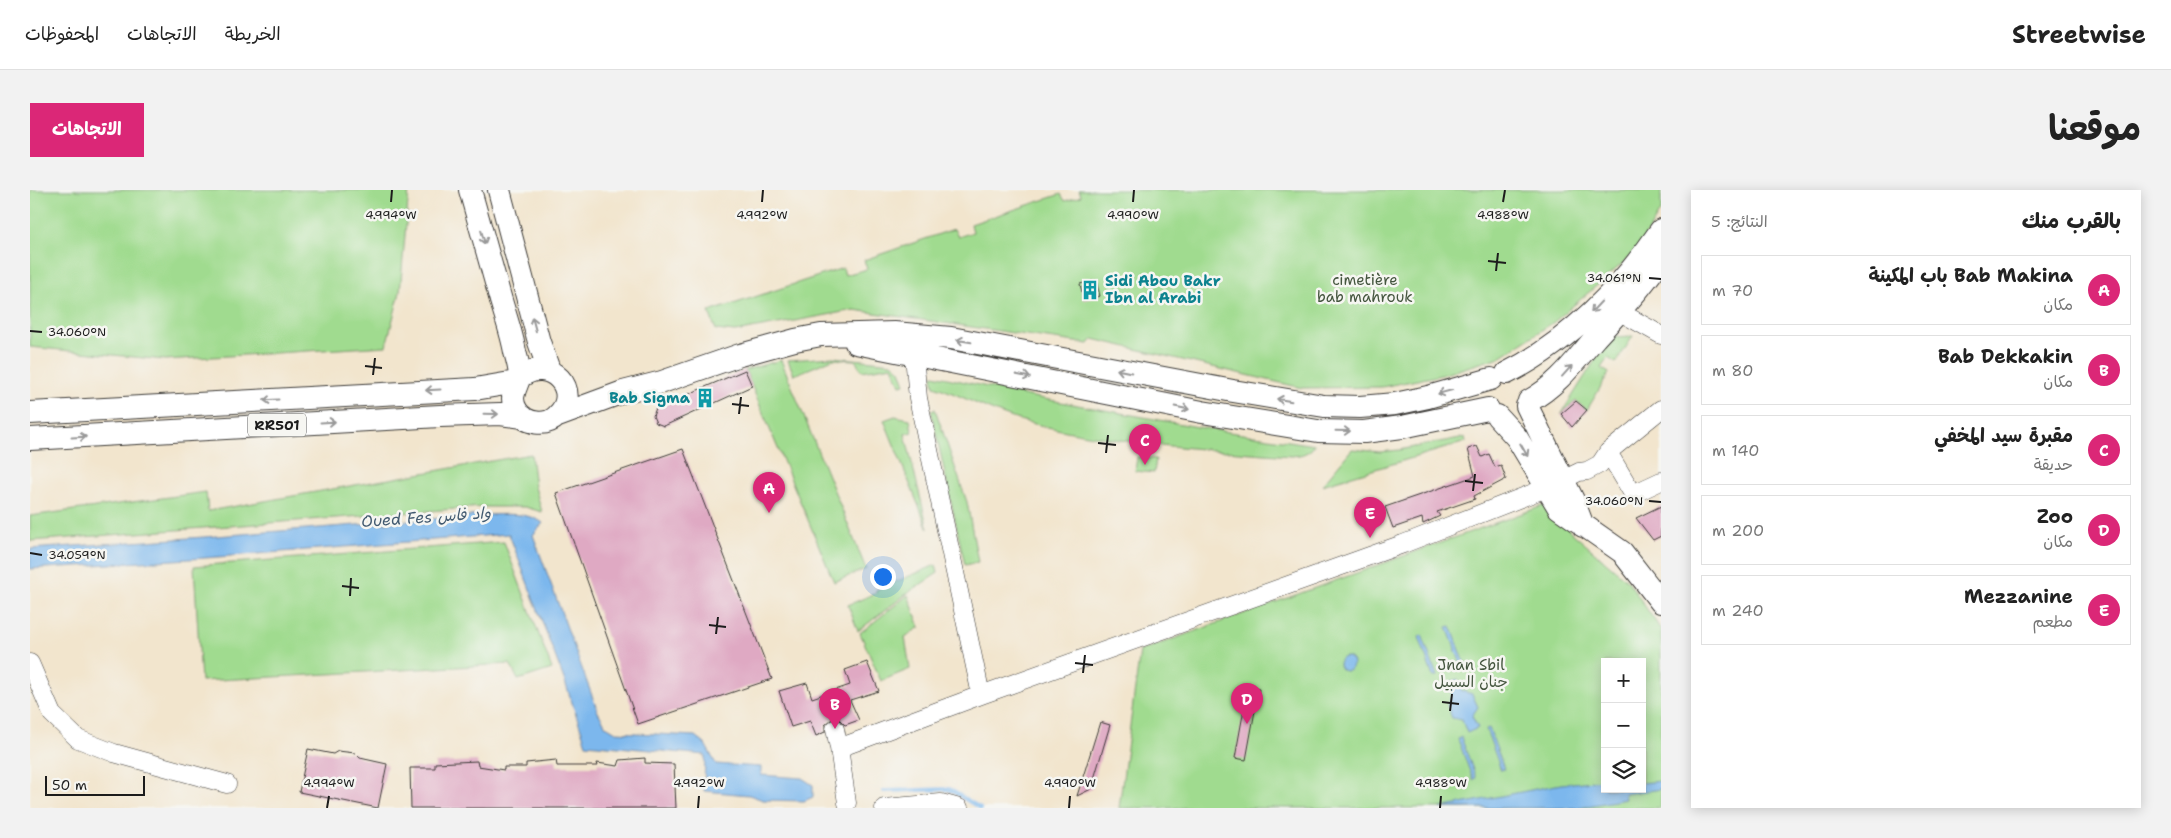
<!DOCTYPE html>
<html lang="ar">
<meta charset="utf-8">
<style>
body{margin:0;font-family:"Shantell Sans","Playpen Sans Arabic",sans-serif;background:#f2f2f2;color:#222;direction:rtl}
.controls{position:absolute;right:15px;bottom:15px;display:grid;overflow:hidden;border-radius:0px;box-shadow:0 2px 12px #0003}
.controls button{width:45px;height:45px;display:grid;place-items:center;padding:0;border:0;border-bottom:1px solid #e0e0e0;background:#fff;color:#222;font:25px sans-serif}
.scale{position:absolute;left:15px;bottom:12px;width:100px;box-sizing:border-box;padding-left:5px;border:2px solid #1c1c1c;border-top:0;font-size:14px;line-height:18px;white-space:nowrap;color:#1c1c1c;-webkit-text-stroke:4px #f6f6f2;paint-order:stroke}
.you{position:absolute;left:852px;top:386px;width:18px;height:18px;margin:-12px;border:4px solid #fff;border-radius:50%;background:#1a73e8;box-shadow:0 0 0 8px #1a73e833}
.badge{display:grid;place-items:center;width:32px;height:32px;border-radius:50%;background:#db2777;color:#fff;font-size:16px;font-weight:700}
.pin{position:absolute;translate:-50% -41px;filter:drop-shadow(0 1px 2px #0008)}
.pin::after{content:'';position:absolute;top:26px;width:18px;height:15px;background:inherit;clip-path:polygon(0 0,100% 0,50% 100%)}
.list{margin:0;padding:0;list-style:none}
h2{display:flex;justify-content:space-between;align-items:center;height:65px;margin:0;padding:0 20px;font-size:21px}
h2 small{font-size:16px;font-weight:400;color:#767676}
.list li{display:grid;grid-template-columns:32px 1fr auto;gap:15px;align-items:center;box-sizing:border-box;height:70px;margin:0 10px 10px;padding:0 10px;border:1px solid #e0e0e0;border-radius:0px}
.list b{display:block;font-size:19px;white-space:nowrap}
.list p{margin:0;font-size:16px;white-space:nowrap;color:#767676}
.list em{font-size:16px;font-style:normal;color:#767676}
.icon{flex:none;width:28px;height:28px;fill:none;stroke:currentColor;stroke-width:2;stroke-linecap:round;stroke-linejoin:round}
.map{position:relative;flex:none;width:1631px;height:618px;overflow:hidden;direction:ltr;border-radius:0px}
header{display:flex;align-items:center;gap:30px;box-sizing:border-box;height:70px;padding:0 25px;background:#fff;border-bottom:1px solid #e0e0e0}
header strong{font-size:24px}
nav{display:flex;gap:28px;margin-inline-start:auto;font-size:18px}
.intro{display:flex;align-items:center;justify-content:space-between;box-sizing:border-box;height:120px;padding:0 30px}
h1{margin:0;font-size:35px}
.button{padding:12px 22px;border-radius:0px;background:#db2777;color:#fff;font-size:18px;font-weight:700}
main{display:flex;gap:30px;padding:0 30px}
aside{flex:1;background:#fff;border-radius:0px;box-shadow:0 2px 12px #0003}
.map>svg:first-child{display:block}
.green{fill:#a0db8f;stroke:#5e7c56;fill-rule:evenodd}
.water{fill:#7bb7ed;stroke:#4c6a84}
.lines{fill:none;stroke-linecap:round;stroke-linejoin:round}
.stream{stroke:#7bb7ed;stroke-width:4}
.building{fill:#dfa9c3}
.minor-casing{stroke:#3c3a37;stroke-width:19}
.major-casing{stroke:#3c3a37;stroke-width:24}
.minor{stroke:#fff;stroke-width:18}
.major{stroke:#fff;stroke-width:22}
.oneway{stroke:#999}
.ticks{fill:none;stroke:#1c1c1c;stroke-width:2}
.labels{text-anchor:middle;dominant-baseline:central;stroke-width:5;stroke-linejoin:round;paint-order:stroke}
.shield{fill:#f6f6f2;stroke:#5d5d5c;stroke-width:1}
.shield-label{font-size:14px;font-weight:bold;fill:#1c1c1c}
.park-label{font-size:15px;fill:#44553e;stroke:#f6f6f2}
.culture-label{font-size:15px;font-weight:bold;fill:#0d838f;stroke:#f6f6f2;text-anchor:start}
.water-label{font-size:16px;font-style:italic;fill:#425a70;stroke:#f6f6f2}
.ticks-label{font-size:12px;text-anchor:middle;fill:#1c1c1c;stroke:#f6f6f2;stroke-width:5;stroke-linejoin:round;paint-order:stroke}
</style>
<header>
<strong>Streetwise</strong>
<nav><a>الخريطة</a><a>الاتجاهات</a><a>المحفوظات</a></nav>
</header>
<div class="intro"><h1>موقعنا</h1><a class="button">الاتجاهات</a></div>
<main>
<aside>
<h2>بالقرب منك<small>النتائج: 5</small></h2>
<ul class="list">
<li><span class="badge">A</span><div><b>Bab Makina باب المكينة</b><p>مكان</p></div><em>70 m</em></li>
<li><span class="badge">B</span><div><b>Bab Dekkakin</b><p>مكان</p></div><em>80 m</em></li>
<li><span class="badge">C</span><div><b>مقبرة سيد المخفي</b><p>حديقة</p></div><em>140 m</em></li>
<li><span class="badge">D</span><div><b>Zoo</b><p>مكان</p></div><em>200 m</em></li>
<li><span class="badge">E</span><div><b>Mezzanine</b><p>مطعم</p></div><em>240 m</em></li>
</ul>
</aside>
<div class="map">
<svg width="1631" height="618" viewBox="0 0 1631 618">
<rect width="100%" height="100%" fill="#f6f6f2"/>
<filter id="ink" filterUnits="userSpaceOnUse"><feTurbulence type="fractalNoise" baseFrequency=".02" numOctaves="2"/><feDisplacementMap in="SourceGraphic" scale="10" xChannelSelector="R" yChannelSelector="G"/><feConvolveMatrix kernelMatrix="1 2 1 2 8 2 1 2 1" color-interpolation-filters="sRGB"/></filter>
<filter id="wash" filterUnits="userSpaceOnUse"><feTurbulence type="fractalNoise" baseFrequency=".0096" numOctaves="4" result="noise"/><feDisplacementMap in="SourceGraphic" scale="20" xChannelSelector="R" yChannelSelector="G"/><feGaussianBlur stdDeviation="1.12" result="paint"/><feColorMatrix in="noise" values="0 0 0 0 0 0 0 0 0 0 0 0 0 0 0 0 0 1.4 0 .05"/><feComposite in="paint" operator="in"/></filter>
<g filter="url(#wash)">
<rect width="100%" height="100%" fill="#f2e5cd"/>
<!-- green -->
<path class="green" d="M0 0H379L370 102 356 156 135 170 0 157Z
M1049 0H1631V20L1605 63 1524 132 1470 167 1412 185 1352 197 1272 198 1063 149 1059 154 824 120 705 142 686 140 679 122 813 78 815 85 837 79 834 70 924 39 928 47 943 42 941 34 1031 4 1035 11 1051 6Z
M1603 146 1586 173 1578 168 1571 178 1579 183 1557 220 1546 211 1531 224 1574 156 1583 147Z
M803 167 862 173 870 180 875 194 870 195 862 176 832 181 825 170 803 169 764 185 758 170Z
M751 170 836 379 804 392 715 180Z
M904 185 998 206 1179 239 1285 255C1278 264 1272 265 1261 266 1172 259 1079 254 993 231 965 224 933 206 904 196L902 186Z
M905 219 937 312 948 372 935 375 901 220Z
M865 226 880 229 882 242 875 244 898 339 854 230Z
M1435 247 1436 252 1292 295 1322 259 1350 262 1369 260Z
M501 264 505 297 512 322 495 317H452L0 351V326L176 302 178 321Z
M1107 267 1126 269 1124 283 1105 281Z
M1518 314 1541 342 1598 391 1631 440V618H1089L1110 461ZM1575 472H1612V599H1575Z
M474 352 522 479 488 490 480 474 171 491 164 376Z
M906 375 908 383 879 402 828 441 818 415 846 403V400Z
M878 405 890 437 875 447 880 479 851 491 830 443Z"/>
<!-- water -->
<path class="water" d="M453 325C472 325 497 321 513 333L503 345 568 522 576 536 586 542 665 546 675 554 686 574 731 577V585L772 588 783 595V607L774 611 733 610 719 605 674 601 675 565 556 554 535 492 479 344 175 368 0 379V359L174 347Z
M1421 436 1436 476 1432 477 1417 437Z
M1392 445 1407 486 1403 487 1389 447Z
M1309 474a7 7 0 1 1 14 0a7 7 0 1 1-14 0Z
M1428 489 1432 501 1442 504 1448 517 1442 526 1448 538 1437 543 1432 530 1422 528 1417 515 1422 505 1418 493Z
M1459 538 1474 579 1471 580 1456 539Z
M1431 547 1446 588 1443 590 1428 549Z
M1575 590V599H1612V593L1631 591V599L1594 604 1595 609 1547 618H1411L1531 594Z"/>
<g class="lines">
<!-- stream -->
<path class="stream" d="M854 601 919 599 950 618"/>
</g>
<g id="blocks">
<!-- building -->
<path class="building" d="M1066 90 1070 106 1054 110 1050 94Z
M715 180 722 196 634 236 626 233 623 226 626 218Z
M1546 211 1557 220 1542 237 1531 224Z
M1447 256 1452 267 1459 264 1465 277 1471 275 1476 289 1444 306 1445 309 1407 322 1410 326 1393 334 1392 328 1363 338 1355 317 1445 286 1438 259Z
M653 259 742 489 608 534 526 303Z
M1631 316V346L1623 350 1606 328Z
M837 472 849 501 820 510 829 530 815 535 809 529H802L795 535V542L786 546 780 531 761 537 749 501 777 493 782 508 820 495 815 480Z
M1218 497 1229 499 1216 570 1205 568Z
M1070 532 1080 535 1061 599 1047 606Z
M278 559 303 564 308 561 325 563 330 568 357 574 348 618 269 602Z
M615 568V573L644 574 646 618H381L380 578H405V573L447 571 448 576 474 580V577H496V573L526 570 527 576H568L567 573 588 576 590 570Z"/>
</g>
</g>
<g filter="url(#ink)">
<use href="#blocks" fill-opacity="0" stroke="#3c3a37" stroke-width="1"/>
<g class="lines">
<defs>
<path id="minor" d="M1597 126 1631 145
M884 166 888 208 951 505 1373 354 1516 298 1549 282 1557 281 1570 274 1578 262 1631 219
M1578 262 1603 304 1631 291
M0 473 22 524 48 549 84 563 197 594
M805 539 809 558
M817 613 809 558 951 505
M854 618 911 613 929 618"/>
<path id="major" d="M440 0C450 36 460 71 470 107 475 125 482 144 485 162 487 169 491 182 489 189 485 200 479 209 487 221 496 234 516 237 527 226 554 202 519 163 489 188
M469 0 509 152 519 180
M826 153 1172 222 1288 241 1334 242 1372 237 1458 219
M1477 183C1539 152 1592 97 1631 40
M1499 211C1527 196 1545 171 1565 148 1588 123 1612 97 1631 69
M1497 216 1543 310 1553 336
M0 223 445 199 486 192
M528 226 593 202 632 192 710 165 765 150 791 145 864 143 921 148 1203 201 1294 216 1330 217 1365 214 1398 207 1461 189
M1467 226 1487 248 1529 318 1592 362 1631 412
M0 249 410 226 470 224 493 227"/>
</defs>
<!-- minor casing -->
<use href="#minor" class="minor-casing"/>
<!-- major casing -->
<use href="#major" class="major-casing"/>
<!-- minor -->
<use href="#minor" class="minor"/>
<!-- major -->
<use href="#major" class="major"/>
</g>
<!-- one-way arrows -->
<defs><path id="oneway-shaft" d="M-6 0H5M1.5-3L5.5 0L1.5 3" fill="none" stroke-width="1.6" stroke-linecap="round" stroke-linejoin="round" transform="scale(1.25)"/></defs>
<g class="oneway">
<use href="#oneway-shaft" transform="translate(453 47) rotate(74)"/>
<use href="#oneway-shaft" transform="translate(1566 117) rotate(133)"/>
<use href="#oneway-shaft" transform="translate(504 134) rotate(-105)"/>
<use href="#oneway-shaft" transform="translate(934 151) rotate(-170)"/>
<use href="#oneway-shaft" transform="translate(1094 181) rotate(-169)"/>
<use href="#oneway-shaft" transform="translate(1537 181) rotate(-48)"/>
<use href="#oneway-shaft" transform="translate(993 186) rotate(11)"/>
<use href="#oneway-shaft" transform="translate(403 200) rotate(177)"/>
<use href="#oneway-shaft" transform="translate(1415 202) rotate(165)"/>
<use href="#oneway-shaft" transform="translate(241 210) rotate(177)"/>
<use href="#oneway-shaft" transform="translate(1254 210) rotate(-171)"/>
<use href="#oneway-shaft" transform="translate(1152 218) rotate(11)"/>
<use href="#oneway-shaft" transform="translate(461 224) rotate(1)"/>
<use href="#oneway-shaft" transform="translate(298 232) rotate(-3)"/>
<use href="#oneway-shaft" transform="translate(1313 241) rotate(1)"/>
<use href="#oneway-shaft" transform="translate(49 247) rotate(-3)"/>
<use href="#oneway-shaft" transform="translate(1494 260) rotate(60)"/>
</g>
</g>
<!-- ticks -->
<path class="ticks" d="M361 12 362 0M732 12 733 0M1103 12 1104 0M1473 12 1475 0M1458 71 1476 73M1466 81 1468 63M1619 88 1631 89M0 141 12 142M335 176 352 178M343 185 345 168M702 214 719 216M709 224 711 207M1068 253 1086 255M1076 263 1078 245M1435 291 1453 293M1443 301 1445 284M1619 311 1631 312M0 363 12 365M312 396 329 398M320 406 321 388M679 435 696 437M686 444 688 427M1045 473 1063 475M1053 483 1055 465M1412 512 1429 514M1420 521 1422 504M297 618 299 606M668 618 669 606M1039 618 1040 606M1410 618 1411 606"/>
<!-- icons -->
<defs>
<symbol id="building-bare" viewBox="-9 -9 18 18"><path d="M-4-6H4V6H1V3H-1V6H-4ZM-2.5-4.3h1.7v1.8h-1.7ZM.8-4.3h1.7v1.8H.8ZM-2.5-1h1.7V.8h-1.7ZM.8-1h1.7V.8H.8Z" fill="#0f9aa8" stroke="#f6f6f2" stroke-width="2.5" paint-order="stroke"/></symbol>
</defs>
<g fill-rule="evenodd">
<use href="#building-bare" x="1046" y="86" width="28" height="28"/>
<use href="#building-bare" x="661" y="194" width="28" height="28"/>
</g>
<g class="labels">
<!-- shield labels -->
<rect class="shield" x="218" y="223.5" width="58" height="23" rx="4"/>
<g class="shield-label">
<text x="247" y="235">RR501</text>
</g>
<!-- park labels -->
<g class="park-label">
<text x="1335" y="90">cimetière<tspan x="1335" dy="17">bab mahrouk</tspan></text>
<text x="1441" y="475">Jnan Sbil<tspan x="1441" dy="17">جنان السبيل</tspan></text>
</g>
<!-- culture labels -->
<g class="culture-label">
<text x="1075" y="91">Sidi Abou Bakr<tspan x="1075" dy="17">Ibn al Arabi</tspan></text>
<text x="660" y="208" text-anchor="end">Bab Sigma</text>
</g>
<!-- water labels -->
<g class="water-label">
<text transform="translate(396 327) rotate(-4)">Oued Fes واد فاس</text>
</g>
</g>
<g class="ticks-label">
<text x="361" y="29">4.994°W</text>
<text x="732" y="29">4.992°W</text>
<text x="1103" y="29">4.990°W</text>
<text x="1473" y="29">4.988°W</text>
<text x="1584" y="92">34.061°N</text>
<text x="47" y="146">34.060°N</text>
<text x="1584" y="315">34.060°N</text>
<text x="47" y="369">34.059°N</text>
<text x="299" y="597">4.994°W</text>
<text x="669" y="597">4.992°W</text>
<text x="1040" y="597">4.990°W</text>
<text x="1411" y="597">4.988°W</text>
</g>
</svg>
<div class="controls">
<button>+</button>
<button>−</button>
<button><svg class="icon" aria-label="layers" viewBox="0 0 24 24"><path d="M12 4l9 5-9 5-9-5zM3 14l9 5 9-5"/></svg></button>
</div>
<div class="scale">50 m</div>
<div class="you"></div>
<div class="pin badge" style="left:739px;top:323px">A</div>
<div class="pin badge" style="left:805px;top:539px">B</div>
<div class="pin badge" style="left:1115px;top:275px">C</div>
<div class="pin badge" style="left:1217px;top:534px">D</div>
<div class="pin badge" style="left:1340px;top:348px">E</div>
</div>
</main>
